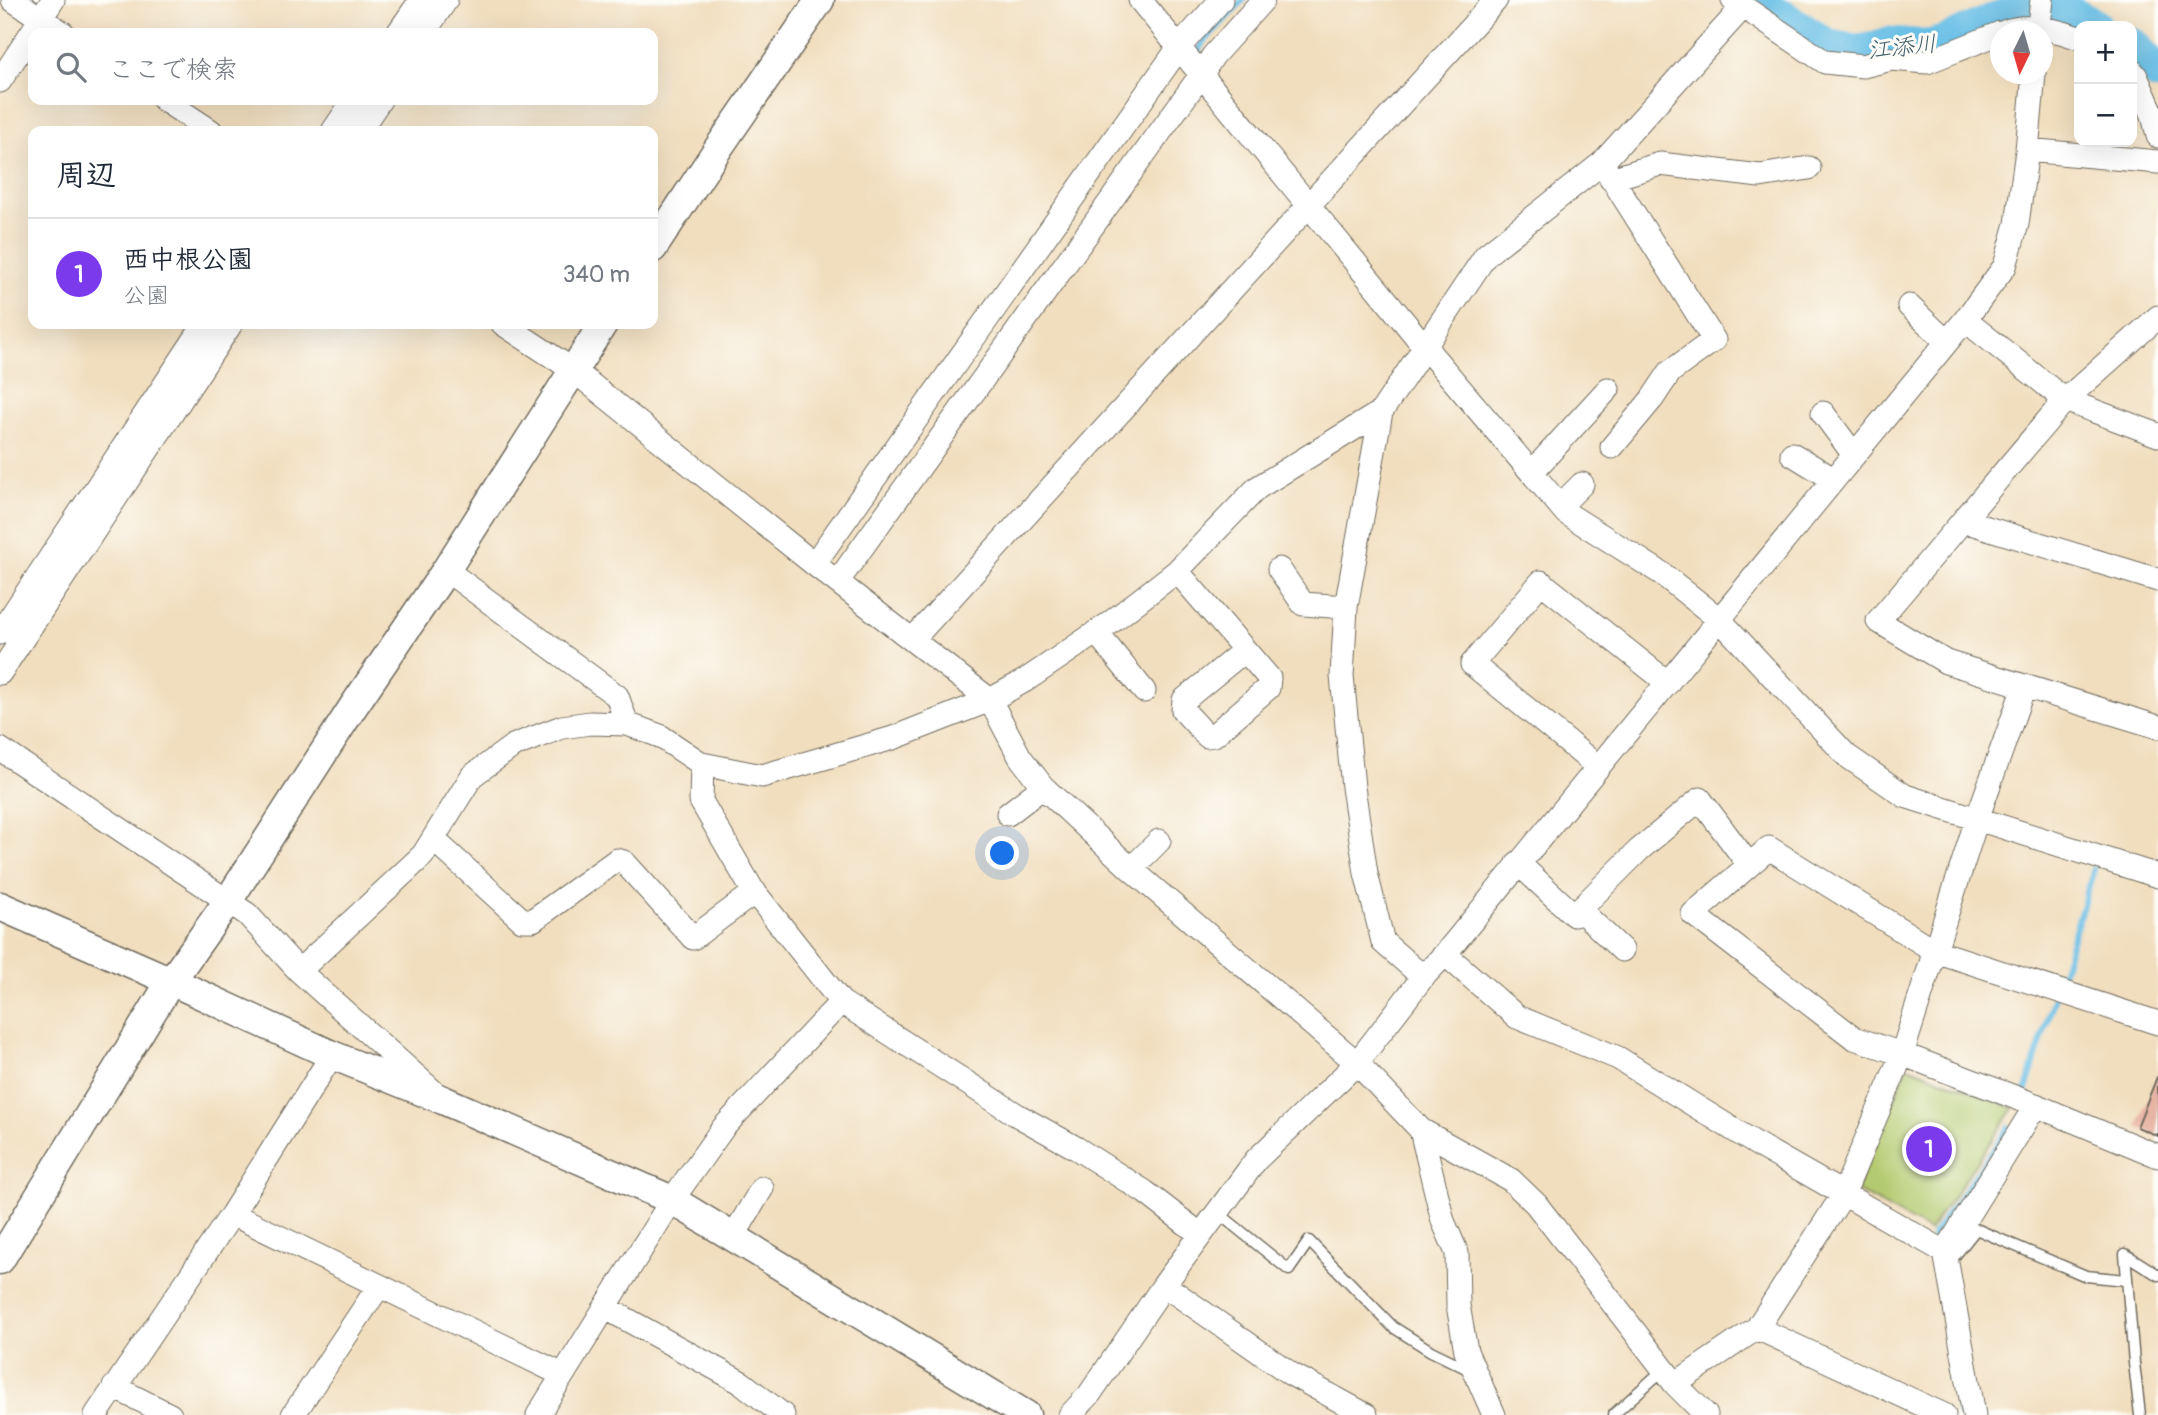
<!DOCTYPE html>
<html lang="ja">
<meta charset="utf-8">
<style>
body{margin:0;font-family:Pangolin,"Klee One",sans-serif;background:#f6f6f7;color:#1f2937}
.controls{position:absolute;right:21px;top:21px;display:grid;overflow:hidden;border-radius:14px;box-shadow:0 7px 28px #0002}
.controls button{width:63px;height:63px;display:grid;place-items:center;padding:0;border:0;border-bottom:2px solid #e0e1e3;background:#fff;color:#1f2937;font:35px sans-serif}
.compass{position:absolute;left:1990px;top:21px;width:63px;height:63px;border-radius:50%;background:#fff;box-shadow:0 7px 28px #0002;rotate:185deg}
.you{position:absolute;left:1003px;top:854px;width:24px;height:24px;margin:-18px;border:5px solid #fff;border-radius:50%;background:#1a73e8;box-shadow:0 0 0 10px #1a73e833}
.badge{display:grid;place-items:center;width:46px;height:46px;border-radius:50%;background:#7c3aed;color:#fff;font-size:23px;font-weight:700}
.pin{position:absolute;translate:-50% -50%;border:4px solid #fff;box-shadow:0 2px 7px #0006}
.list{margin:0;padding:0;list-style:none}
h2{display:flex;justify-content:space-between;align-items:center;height:91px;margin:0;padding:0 28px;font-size:30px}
h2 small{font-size:23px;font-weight:400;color:#747a83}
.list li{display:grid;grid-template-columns:46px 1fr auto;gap:21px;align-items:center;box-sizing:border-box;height:112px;padding:0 28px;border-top:2px solid #e0e1e3}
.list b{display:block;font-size:26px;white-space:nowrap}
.list p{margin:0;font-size:23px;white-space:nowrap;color:#747a83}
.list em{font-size:23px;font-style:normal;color:#747a83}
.icon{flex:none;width:38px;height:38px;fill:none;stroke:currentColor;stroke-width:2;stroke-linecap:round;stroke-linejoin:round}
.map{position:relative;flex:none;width:2158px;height:1415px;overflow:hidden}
.search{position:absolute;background:#fff;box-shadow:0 7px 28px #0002;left:28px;top:28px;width:630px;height:77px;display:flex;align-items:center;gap:18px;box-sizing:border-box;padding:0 24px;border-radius:14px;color:#747a83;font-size:26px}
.panel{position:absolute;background:#fff;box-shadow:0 7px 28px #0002;left:28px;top:126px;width:630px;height:203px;border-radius:14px}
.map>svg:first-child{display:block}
.green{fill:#b4ca6f;stroke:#707a4d;stroke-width:2}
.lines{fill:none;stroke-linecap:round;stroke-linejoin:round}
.stream{stroke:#69bfe6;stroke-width:6}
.river{stroke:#69bfe6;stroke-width:35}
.building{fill:#e5af9d}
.service-casing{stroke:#706a5e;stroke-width:13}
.minor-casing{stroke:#706a5e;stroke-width:25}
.tertiary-casing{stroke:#706a5e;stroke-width:31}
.service{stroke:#fff;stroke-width:10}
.minor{stroke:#fff;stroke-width:23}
.tertiary{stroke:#fff;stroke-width:28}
.labels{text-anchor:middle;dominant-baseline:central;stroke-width:6;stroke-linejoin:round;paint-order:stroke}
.water-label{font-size:23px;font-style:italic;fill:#415f6c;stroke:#fdfcf7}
</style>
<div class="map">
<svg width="2158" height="1415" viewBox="0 0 2158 1415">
<rect width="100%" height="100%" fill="#fdfcf7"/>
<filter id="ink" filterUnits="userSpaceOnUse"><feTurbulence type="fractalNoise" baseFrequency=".0143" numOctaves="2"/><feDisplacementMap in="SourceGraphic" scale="14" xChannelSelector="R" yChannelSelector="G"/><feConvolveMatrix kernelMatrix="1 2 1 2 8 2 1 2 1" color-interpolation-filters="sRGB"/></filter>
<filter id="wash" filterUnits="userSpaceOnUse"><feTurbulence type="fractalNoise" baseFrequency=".00686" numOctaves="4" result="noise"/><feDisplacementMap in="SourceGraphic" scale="28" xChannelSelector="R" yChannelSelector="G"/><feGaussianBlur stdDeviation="1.57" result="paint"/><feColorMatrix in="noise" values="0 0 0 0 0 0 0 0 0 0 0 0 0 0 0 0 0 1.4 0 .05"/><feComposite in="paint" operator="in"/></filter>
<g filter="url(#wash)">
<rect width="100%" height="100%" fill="#f1debe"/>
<!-- green -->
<path class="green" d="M1908 1066 2014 1108 1929 1231 1856 1190Z"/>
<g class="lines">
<!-- stream -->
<path class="stream" d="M1195 58 1202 44 1243 0
M0 648 7 637
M2058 986 2094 869
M2024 1096 2055 996
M1934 1240 1933 1235 2009 1128
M1945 1316 1959 1415"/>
<!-- river -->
<path class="river" d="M1756 0 1829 47 1862 52 1889 44 1928 47 1944 43 1985 24 2027 9 2069 13 2095 26
M2132 45 2158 73"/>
</g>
<g id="blocks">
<!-- building -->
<path class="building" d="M2157 1077H2158V1136L2137 1127Z"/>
</g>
</g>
<g filter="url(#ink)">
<use href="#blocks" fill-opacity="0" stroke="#706a5e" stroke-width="2"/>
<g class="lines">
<defs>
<path id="service" d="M1217 1212 1289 1270 1309 1241 1393 1327 1431 1351 1470 1370
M1953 1258 1976 1229 2086 1276 2126 1280
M1613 1415 1664 1369
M2140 1415 2134 1363 2125 1254 2158 1275"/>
<path id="minor" d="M13 0 63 33
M1140 0 1424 346 1566 513 1661 573 1720 620 1847 756 1905 796 2158 876
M1733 0 1825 62 1863 66 1891 59 1927 62 2000 33
M2004 32C2027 22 2057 30 2079 38
M2038 32 2042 0
M398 33 421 0
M424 33 446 0
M2132 71 2136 76 2153 115 2158 136
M0 81 53 0
M164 100 211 131
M333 131 354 100
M359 131 380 100
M2027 150 2158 162
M1602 163 1486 255 1381 412 1257 488 1177 571 1110 623 1026 680 990 700 1020 757 1043 787 1131 869 1357 1063 1421 1130 1511 1180 1536 1204 1675 1384 1706 1415
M1611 179 1660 164 1760 176 1809 168
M1909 306 1947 342
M2158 317 2065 400 1878 621 1946 662 2158 727
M1965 320 2065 400 2158 435
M1381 412 1346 607 1342 676 1353 787 1366 873 1383 942 1423 977
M1823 413 1854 455
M1612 447 1652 399 1670 372 1714 340 1602 163 1743 7
M1792 454 1833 479
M1532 472 1608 389
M1560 506 1582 484
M1964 521 2158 580
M814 564 1180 46 1221 0
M1279 569 1303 604 1346 607
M446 570 617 696 627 724
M1177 571 1269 678 1268 688 1214 735 1207 736 1183 710 1184 700 1245 650
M838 581 1201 75 1213 56 1263 0
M1096 632 1144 691
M0 633 205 324
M913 639 1496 0
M0 673 231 324
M0 749 247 914 299 971 423 855 472 776 513 746 562 727 590 723 627 724 660 736 702 764 762 776 893 738 990 700 814 564 573 370 503 324
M702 764 701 801 752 889 841 1002 1017 1115 1076 1148 1145 1192 1201 1235
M1598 767 1472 664 1541 582 1668 683
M1008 814 1043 787
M433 839 522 920H533L617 860 624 862 693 938 755 892
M1518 863 1574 915 1639 850 1700 799 1749 865
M1131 869 1159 841
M1579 909 1622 950
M1445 954 1517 1017 1618 1058 1763 1148 1945 1252
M299 971 435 1093
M2158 1023 1935 951 1769 848 1693 914 1854 1038 1902 1054 2035 1105 2158 1156
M1421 1130 1443 1221 1457 1253 1458 1305 1466 1351 1494 1415
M232 1214 563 1375
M733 1237 762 1188
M1164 1285 1291 1374 1366 1415
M606 1308 742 1383 783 1415
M1757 1328 1944 1415
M1675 1384 1757 1328 1843 1195 1902 1054 1977 819 2024 687
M114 1387 170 1415
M96 1415 232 1214 332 1055
M293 1415 379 1286
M538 1415 672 1200 723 1128 841 1002
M1070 1415 1089 1395 1164 1285 1256 1160 1357 1063 1423 977 1445 954 1965 320 2005 266 2017 224 2027 150 2034 74
M1974 1415 1945 1252 2036 1105"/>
<path id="tertiary" d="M653 248 717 150 820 0
M0 906 171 981 332 1055 443 1100 672 1200 1026 1415
M0 1260 171 981 228 901 353 707 446 570 603 324"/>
</defs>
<!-- service casing -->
<use href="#service" class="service-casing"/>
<!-- minor casing -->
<use href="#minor" class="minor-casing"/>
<!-- tertiary casing -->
<use href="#tertiary" class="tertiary-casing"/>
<!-- service -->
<use href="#service" class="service"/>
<!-- minor -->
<use href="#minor" class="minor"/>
<!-- tertiary -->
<use href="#tertiary" class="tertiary"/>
</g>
</g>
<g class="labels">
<!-- water labels -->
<g class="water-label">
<text transform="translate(1902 47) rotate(-6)">江添川</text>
</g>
</g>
</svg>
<div class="controls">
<button>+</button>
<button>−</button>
</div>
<svg class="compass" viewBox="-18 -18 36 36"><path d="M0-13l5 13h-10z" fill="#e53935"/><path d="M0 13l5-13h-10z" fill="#747a83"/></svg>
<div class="you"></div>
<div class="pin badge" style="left:1929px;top:1149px">1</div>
<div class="search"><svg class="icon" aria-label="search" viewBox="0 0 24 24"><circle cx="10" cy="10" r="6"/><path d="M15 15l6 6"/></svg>ここで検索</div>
<section class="panel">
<h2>周辺<small></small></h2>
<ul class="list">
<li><span class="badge">1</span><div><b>西中根公園</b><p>公園</p></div><em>340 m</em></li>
</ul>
</section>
</div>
